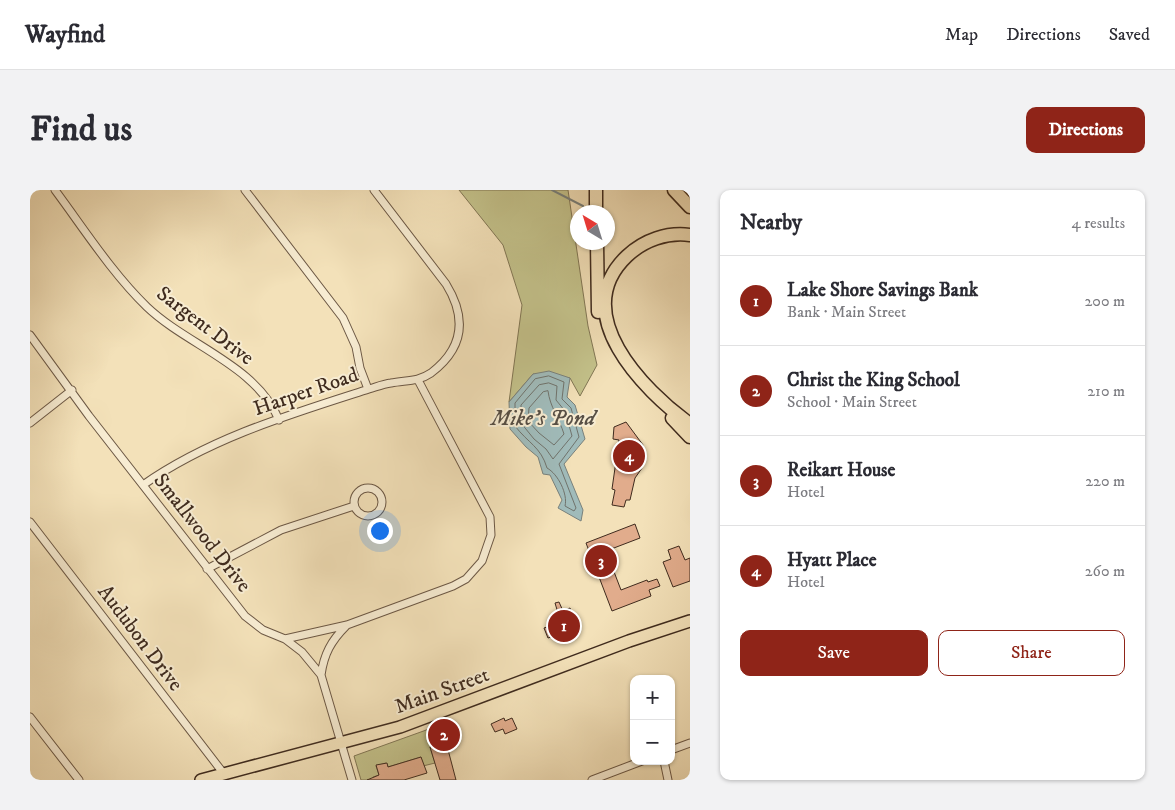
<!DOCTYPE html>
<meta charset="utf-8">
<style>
body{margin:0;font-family:"IM FELL DW Pica",serif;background:#f2f2f3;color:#2b2b33}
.controls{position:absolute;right:15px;bottom:15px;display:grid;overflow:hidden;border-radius:10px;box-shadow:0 1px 4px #0004}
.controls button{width:45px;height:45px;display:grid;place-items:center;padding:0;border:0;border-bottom:1px solid #e1e1e2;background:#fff;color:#2b2b33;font:25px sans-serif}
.compass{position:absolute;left:540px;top:15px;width:45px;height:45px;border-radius:50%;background:#fff;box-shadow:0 1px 4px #0004;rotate:322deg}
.you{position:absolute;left:349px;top:340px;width:18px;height:18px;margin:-12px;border:4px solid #fff;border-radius:50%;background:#1a73e8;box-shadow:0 0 0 8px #1a73e833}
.badge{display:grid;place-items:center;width:32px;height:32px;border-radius:50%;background:#8f2418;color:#fff;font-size:16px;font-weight:700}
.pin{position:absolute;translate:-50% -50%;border:2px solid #fff;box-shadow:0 1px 5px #0006}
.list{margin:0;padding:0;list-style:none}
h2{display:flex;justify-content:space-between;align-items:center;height:65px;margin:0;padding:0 20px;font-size:21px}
h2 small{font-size:16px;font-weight:400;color:#7c7c81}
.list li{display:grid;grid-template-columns:32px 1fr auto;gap:15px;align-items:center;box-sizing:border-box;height:90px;padding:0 20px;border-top:1px solid #e1e1e2}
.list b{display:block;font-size:19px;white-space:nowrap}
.list p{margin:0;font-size:16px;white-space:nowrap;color:#7c7c81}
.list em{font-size:16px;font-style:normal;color:#7c7c81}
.actions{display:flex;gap:10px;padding:15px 20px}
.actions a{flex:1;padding:11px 0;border:1px solid #8f2418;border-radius:10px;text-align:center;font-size:18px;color:#8f2418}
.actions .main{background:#8f2418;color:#fff}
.map{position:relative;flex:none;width:660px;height:590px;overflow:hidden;border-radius:10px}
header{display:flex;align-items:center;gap:30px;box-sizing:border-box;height:70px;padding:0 25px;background:#fff;border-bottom:1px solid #e1e1e2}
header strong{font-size:24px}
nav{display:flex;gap:28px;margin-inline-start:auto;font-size:18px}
.intro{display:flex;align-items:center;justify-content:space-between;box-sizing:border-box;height:120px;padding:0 30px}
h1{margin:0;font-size:35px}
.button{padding:12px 22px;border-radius:10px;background:#8f2418;color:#fff;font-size:18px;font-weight:700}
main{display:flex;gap:30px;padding:0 30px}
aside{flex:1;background:#fff;border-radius:10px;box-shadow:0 1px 4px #0004}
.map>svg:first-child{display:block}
.green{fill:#c3c18a;stroke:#817654}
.water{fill:#a0bbba;stroke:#79817c}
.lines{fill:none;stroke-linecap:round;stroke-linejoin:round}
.shore{stroke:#70736c;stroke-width:1}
.stream{stroke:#79817c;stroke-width:2}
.building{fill:#e1ac8c;stroke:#3f2b1e}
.minor-casing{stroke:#6c5845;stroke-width:9}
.primary-casing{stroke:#3f2b1e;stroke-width:14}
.motorway-casing{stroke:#3f2b1e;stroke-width:15}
.minor{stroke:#f7ecd2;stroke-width:7}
.primary{stroke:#f3e1b9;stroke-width:11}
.motorway{stroke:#f3e1b9;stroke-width:12}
.labels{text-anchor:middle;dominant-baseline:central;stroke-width:4;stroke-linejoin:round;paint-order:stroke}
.street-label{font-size:21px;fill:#3f2b1e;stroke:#f7ecd2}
.water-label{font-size:22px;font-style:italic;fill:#574f45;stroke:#f7ecd2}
</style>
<header>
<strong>Wayfind</strong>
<nav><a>Map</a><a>Directions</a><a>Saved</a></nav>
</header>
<div class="intro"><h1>Find us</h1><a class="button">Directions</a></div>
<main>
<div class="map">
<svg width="660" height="590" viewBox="0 0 660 590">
<rect width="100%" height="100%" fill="#f3e1b9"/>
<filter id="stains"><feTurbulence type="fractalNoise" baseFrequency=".004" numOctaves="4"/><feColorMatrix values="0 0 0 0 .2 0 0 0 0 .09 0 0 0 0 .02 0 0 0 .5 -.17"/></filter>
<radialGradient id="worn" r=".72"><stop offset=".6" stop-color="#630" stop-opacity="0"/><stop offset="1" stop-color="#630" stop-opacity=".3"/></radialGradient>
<!-- green -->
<path class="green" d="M429 0H538L558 136 567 175 550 206 540 188 503 184 479 212 492 115 473 55Z
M413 534 416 552 400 557 405 573 393 576 391 567 358 577 356 573 346 576 349 585 343 587 344 590H331L324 566Z"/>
<!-- water -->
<path class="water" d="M519 181 540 188 537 207 545 215 555 249 534 274 553 320 551 331 528 318 532 310 520 285 513 284 508 267 496 257 480 239 479 212 503 184Z"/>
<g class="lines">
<!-- shore -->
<path class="shore" d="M519 186 534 192 532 209 541 218 549 247 529 274 546 318 544 321 535 316C538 304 528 284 517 278 511 257 498 253 485 236V213L505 189Z
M519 193 527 196 526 210 535 221 542 246 523 269 516 259 504 249 491 233V215L509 195Z
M518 201C520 217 529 228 534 244L524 255 509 243 498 231 499 218 513 202Z"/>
<!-- stream -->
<path class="stream" d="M522 0 553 16"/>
</g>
<!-- building -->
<path class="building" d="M596 232 613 255 610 277 612 278 605 288 600 310H596L594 317 582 315 585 300 582 299 589 250 583 249 584 237Z
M605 334 610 348 576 361 591 400 617 390 618 392 627 389 630 396 619 400 621 406 582 421 556 353Z
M649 356 655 370 660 368V391L643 397 633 372 641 369 638 360Z
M529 412 533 421 540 418 548 441 531 448 530 444 518 448 514 438 528 433 525 424 528 423 525 413Z
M474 528 475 531 482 528 487 539 475 544 473 539 465 542 461 534Z
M416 552 426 590H410L400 557Z
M391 567 397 583 374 590H337L349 585 346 575 357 573 358 577Z"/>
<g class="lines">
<defs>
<path id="minor" d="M25 0C54 39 82 83 117 117 158 156 226 175 249 230
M215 0 313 128 326 157 330 178 338 199
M0 145 59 226 215 426 233 440 255 449 272 462 291 485 322 590
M0 233 42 200
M113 295C180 248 261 224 339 199 346 197 353 194 361 193 375 190 388 192 401 183 434 158 437 128 416 94L344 0
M324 312a14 14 0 1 1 28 0a14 14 0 1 1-28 0Z
M0 332 194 584
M177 379 251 340 324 316
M255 449 317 435 423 396 436 389 452 371 461 345 460 327 388 190
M291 485C294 464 301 451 316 436
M0 527 49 590
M641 560 660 553
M634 571 638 590
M562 590 612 571"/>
<path id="primary" d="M171 590 370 537 599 451 660 431"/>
<path id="motorway" d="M566 0V22
M644 0 660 17
M660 45C637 42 614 50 597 66 537 123 613 200 660 234
M567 52 568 122
M642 228 660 247"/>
</defs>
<!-- minor casing -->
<use href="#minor" class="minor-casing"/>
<!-- primary casing -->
<use href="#primary" class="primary-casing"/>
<!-- motorway casing -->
<use href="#motorway" class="motorway-casing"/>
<!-- minor -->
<use href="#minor" class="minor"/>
<!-- primary -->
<use href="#primary" class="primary"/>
<!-- motorway -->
<use href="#motorway" class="motorway"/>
</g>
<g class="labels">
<!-- street labels -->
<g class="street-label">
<text transform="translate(175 136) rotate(37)">Sargent Drive</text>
<text transform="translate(276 202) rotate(-19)">Harper Road</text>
<text transform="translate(172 343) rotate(52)">Smallwood Drive</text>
<text transform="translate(110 448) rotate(53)">Audubon Drive</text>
<text transform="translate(412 501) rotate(-20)">Main Street</text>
</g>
<!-- water labels -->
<g class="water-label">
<text x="513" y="228">Mike's Pond</text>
</g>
</g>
<rect width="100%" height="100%" filter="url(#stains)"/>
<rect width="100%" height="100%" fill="url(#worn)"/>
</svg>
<div class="controls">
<button>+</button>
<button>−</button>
</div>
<svg class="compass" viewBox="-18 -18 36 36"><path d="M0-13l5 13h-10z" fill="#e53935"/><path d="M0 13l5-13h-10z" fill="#7c7c81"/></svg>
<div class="you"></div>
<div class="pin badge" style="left:534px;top:436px">1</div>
<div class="pin badge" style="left:414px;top:545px">2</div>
<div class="pin badge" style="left:571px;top:371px">3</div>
<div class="pin badge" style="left:599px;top:266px">4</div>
</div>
<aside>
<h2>Nearby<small>4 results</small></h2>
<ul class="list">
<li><span class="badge">1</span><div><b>Lake Shore Savings Bank</b><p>Bank · Main Street</p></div><em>200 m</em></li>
<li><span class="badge">2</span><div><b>Christ the King School</b><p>School · Main Street</p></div><em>210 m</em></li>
<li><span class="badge">3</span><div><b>Reikart House</b><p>Hotel</p></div><em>220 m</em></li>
<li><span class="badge">4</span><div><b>Hyatt Place</b><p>Hotel</p></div><em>260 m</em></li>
</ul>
<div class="actions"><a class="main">Save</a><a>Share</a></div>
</aside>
</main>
